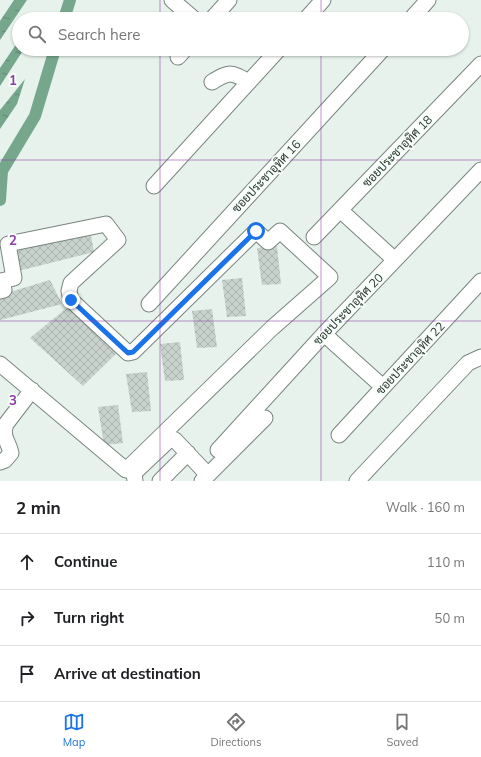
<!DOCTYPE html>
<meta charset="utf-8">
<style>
body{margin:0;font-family:Mulish,Sarabun,sans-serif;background:#f6f6f6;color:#202124}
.stop{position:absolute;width:12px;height:12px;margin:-9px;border:3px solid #1a73e8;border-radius:50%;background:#fff}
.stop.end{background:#1a73e8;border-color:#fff;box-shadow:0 1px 4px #0008}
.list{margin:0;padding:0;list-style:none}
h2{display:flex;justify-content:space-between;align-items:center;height:52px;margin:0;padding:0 16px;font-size:17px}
h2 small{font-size:13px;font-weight:400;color:#757577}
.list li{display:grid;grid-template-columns:26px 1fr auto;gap:12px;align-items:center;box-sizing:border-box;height:56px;padding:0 16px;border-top:1px solid #e0e0e0}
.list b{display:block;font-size:15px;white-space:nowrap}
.list em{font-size:13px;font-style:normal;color:#757577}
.icon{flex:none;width:22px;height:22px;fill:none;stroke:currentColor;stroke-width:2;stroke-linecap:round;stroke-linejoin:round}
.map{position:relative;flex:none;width:481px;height:481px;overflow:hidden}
.search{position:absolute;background:#fff;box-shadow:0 1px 3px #0004;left:12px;right:12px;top:12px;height:44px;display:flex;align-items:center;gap:10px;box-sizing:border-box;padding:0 14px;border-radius:22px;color:#757577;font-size:15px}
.sheet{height:220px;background:#fff}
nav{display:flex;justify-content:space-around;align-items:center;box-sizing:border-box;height:56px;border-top:1px solid #e0e0e0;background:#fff;font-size:11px;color:#757577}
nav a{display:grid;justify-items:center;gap:2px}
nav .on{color:#1a73e8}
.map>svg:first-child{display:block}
.water{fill:url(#water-ripples)}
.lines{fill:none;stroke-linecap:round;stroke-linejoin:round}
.canal{stroke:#76a78d;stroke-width:12}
.building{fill:url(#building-cross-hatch)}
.minor-casing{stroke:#7a857f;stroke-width:17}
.minor{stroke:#fff;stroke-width:15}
.route{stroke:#1a73e8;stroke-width:5}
.grid{fill:none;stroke:#8f3aa7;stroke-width:1;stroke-opacity:0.55}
.labels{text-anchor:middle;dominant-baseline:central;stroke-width:4;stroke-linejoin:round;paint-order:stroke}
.street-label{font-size:12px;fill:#2e3330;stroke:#f5fff9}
.grid-label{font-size:13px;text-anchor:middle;font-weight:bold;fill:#8f3aa7;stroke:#f5fff9;stroke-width:4;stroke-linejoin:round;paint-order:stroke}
</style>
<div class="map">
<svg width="481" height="481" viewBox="0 0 481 481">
<defs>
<pattern id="water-ripples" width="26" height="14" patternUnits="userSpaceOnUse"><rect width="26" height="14" fill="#76a78d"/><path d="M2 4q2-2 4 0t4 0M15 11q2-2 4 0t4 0" fill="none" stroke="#618974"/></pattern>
<pattern id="building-cross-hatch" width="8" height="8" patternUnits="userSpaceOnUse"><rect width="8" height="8" fill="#c6d2cb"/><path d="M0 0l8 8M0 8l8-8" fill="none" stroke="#aab5af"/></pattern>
</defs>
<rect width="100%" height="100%" fill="#e6f2eb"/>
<!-- water -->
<path class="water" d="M14 0H27L0 40V21Z
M19 40V49H24L0 86V68Z
M25 79 17 104 0 129V110Z"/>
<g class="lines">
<!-- canal -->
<path class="canal" d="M64 19 70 0
M0 200 2 171 35 116 55 49"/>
</g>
<!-- building -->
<path class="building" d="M90 230 94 252 18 271 13 248Z
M277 246 281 284 262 285 257 248Z
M242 278 246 316 227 317 222 280Z
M50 280 62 304 0 320V295Z
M69 306 117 353 83 386 30 338Z
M212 309 217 347 197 348 192 311Z
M180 342 184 380 165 381 160 344Z
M147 372 151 411 132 412 126 374Z
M118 405 123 443 104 445 98 407Z"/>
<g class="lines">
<defs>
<path id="minor" d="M172 0 194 19
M212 19 229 0
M306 19 323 0
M411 19 428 0
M178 57 185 49
M212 82C230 71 231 72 249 82
M154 186 279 49
M340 210 395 260
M314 237 481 64
M0 291 4 290 1 281 14 278 8 244 106 224 118 240 71 283 69 291 71 300 128 353 133 352 256 231 268 242 280 231 330 277 272 328 126 470 0 364
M149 304 383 49
M324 334 383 387
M339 435 481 281
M218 450 324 334 481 170
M0 462 5 460 11 453C9 442 1 437 6 424L32 390
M135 481 134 473 171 438 175 440 208 475
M160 481 188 453
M202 481 265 418
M357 481 468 363 481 357"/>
</defs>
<!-- minor casing -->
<use href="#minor" class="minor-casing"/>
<!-- minor -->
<use href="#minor" class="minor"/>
</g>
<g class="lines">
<!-- route -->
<path class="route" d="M71 300 128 353 133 352 256 231"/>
</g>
<!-- grid -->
<path class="grid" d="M160 0V19M321 0V19M160 49V481M321 49V481M0 160H481M0 321H481"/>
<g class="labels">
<!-- street labels -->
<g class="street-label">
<text transform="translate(397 151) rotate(-46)">ซอยประชาอุทิศ 18</text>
<text transform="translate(266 176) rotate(-47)">ซอยประชาอุทิศ 16</text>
<text transform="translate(348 309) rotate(-46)">ซอยประชาอุทิศ 20</text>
<text transform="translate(410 358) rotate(-47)">ซอยประชาอุทิศ 22</text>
</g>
</g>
<g class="grid-label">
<text x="13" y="85">1</text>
<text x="13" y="245">2</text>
<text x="13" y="405">3</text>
</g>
</svg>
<div class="stop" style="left:256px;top:231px"></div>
<div class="stop end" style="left:71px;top:300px"></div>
<div class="search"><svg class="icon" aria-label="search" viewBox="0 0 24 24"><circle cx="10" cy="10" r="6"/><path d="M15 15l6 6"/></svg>Search here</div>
</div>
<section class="sheet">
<h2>2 min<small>Walk · 160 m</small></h2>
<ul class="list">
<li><svg class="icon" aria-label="ahead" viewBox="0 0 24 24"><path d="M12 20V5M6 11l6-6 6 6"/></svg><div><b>Continue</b></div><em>110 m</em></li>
<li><svg class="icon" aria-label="right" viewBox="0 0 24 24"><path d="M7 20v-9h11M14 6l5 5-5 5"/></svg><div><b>Turn right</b></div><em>50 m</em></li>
<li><svg class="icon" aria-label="arrive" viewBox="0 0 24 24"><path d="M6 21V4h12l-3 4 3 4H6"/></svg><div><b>Arrive at destination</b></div></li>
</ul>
</section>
<nav>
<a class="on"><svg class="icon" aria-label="map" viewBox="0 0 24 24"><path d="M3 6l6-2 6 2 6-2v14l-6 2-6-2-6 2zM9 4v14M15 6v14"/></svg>Map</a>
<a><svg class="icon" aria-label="directions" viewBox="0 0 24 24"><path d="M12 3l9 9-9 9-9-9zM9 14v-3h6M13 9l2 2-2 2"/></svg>Directions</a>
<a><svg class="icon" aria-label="saved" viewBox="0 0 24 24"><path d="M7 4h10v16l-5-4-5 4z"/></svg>Saved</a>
</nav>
